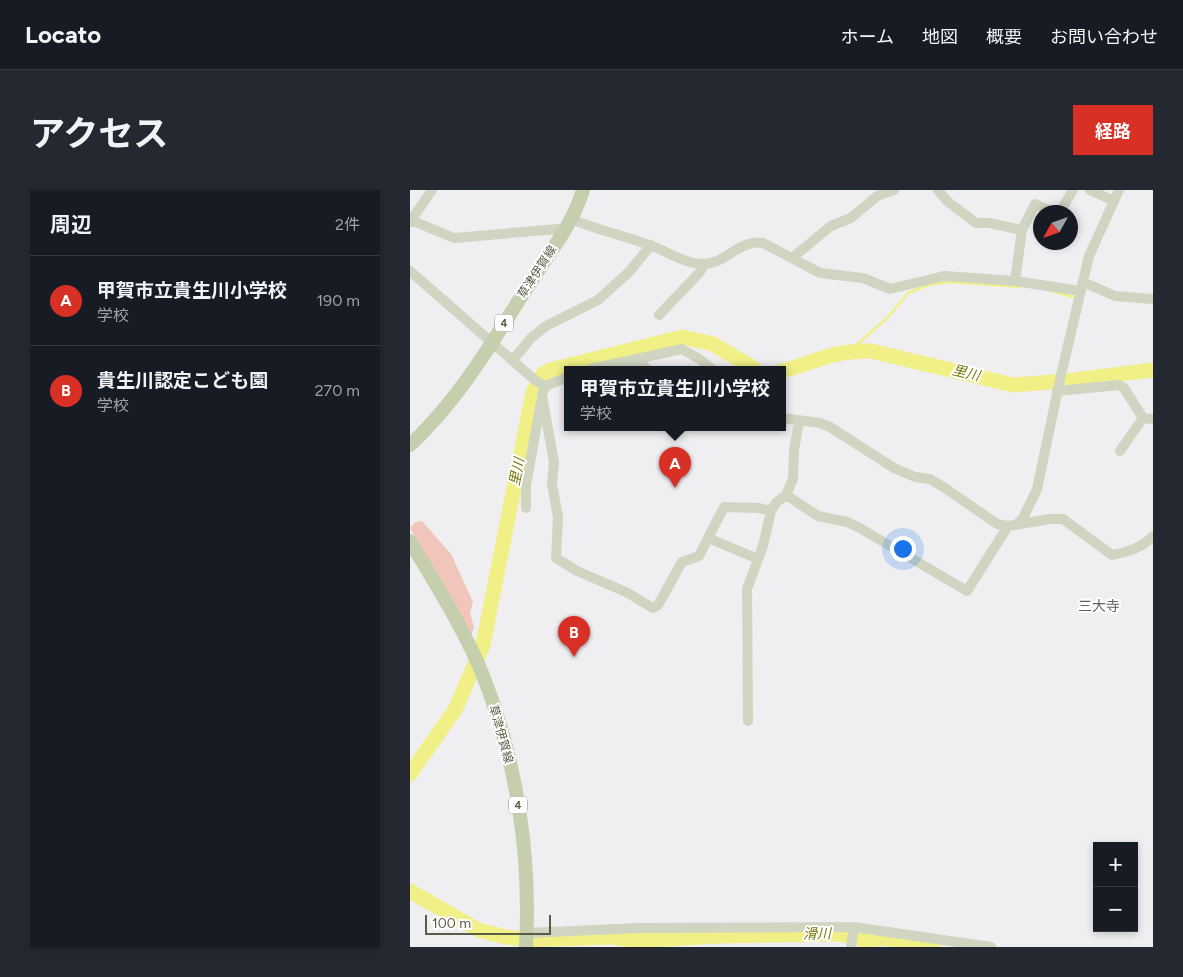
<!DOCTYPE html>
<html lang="ja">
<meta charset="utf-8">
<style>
body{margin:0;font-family:Figtree,"Noto Sans JP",sans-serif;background:#242831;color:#f1f3f6}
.controls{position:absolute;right:15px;bottom:15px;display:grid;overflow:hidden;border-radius:0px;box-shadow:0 2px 8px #0003}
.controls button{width:45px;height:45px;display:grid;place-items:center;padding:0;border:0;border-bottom:1px solid #363941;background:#171b24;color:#f1f3f6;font:25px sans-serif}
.compass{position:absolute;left:623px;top:15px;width:45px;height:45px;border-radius:50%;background:#171b24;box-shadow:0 2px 8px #0003;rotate:230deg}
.scale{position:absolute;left:15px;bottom:12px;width:126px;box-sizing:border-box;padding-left:5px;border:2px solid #575d46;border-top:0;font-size:14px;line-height:18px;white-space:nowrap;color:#575d46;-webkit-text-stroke:4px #fff;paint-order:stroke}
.you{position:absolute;left:492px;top:358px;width:18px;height:18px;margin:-12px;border:4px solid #fff;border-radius:50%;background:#1a73e8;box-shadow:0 0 0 8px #1a73e833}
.badge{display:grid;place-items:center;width:32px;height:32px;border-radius:50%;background:#d93025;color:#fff;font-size:16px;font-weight:700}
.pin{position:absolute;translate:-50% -41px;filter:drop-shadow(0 1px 2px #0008)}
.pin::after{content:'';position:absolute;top:26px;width:18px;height:15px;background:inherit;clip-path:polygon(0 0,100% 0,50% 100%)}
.popup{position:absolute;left:154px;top:176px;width:222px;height:65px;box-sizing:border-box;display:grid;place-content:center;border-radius:0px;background:#171b24;filter:drop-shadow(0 1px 4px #0005);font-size:16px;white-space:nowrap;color:#9ea1a6}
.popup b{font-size:19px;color:#f1f3f6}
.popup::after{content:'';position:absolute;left:50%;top:100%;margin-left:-10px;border:10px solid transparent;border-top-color:#171b24}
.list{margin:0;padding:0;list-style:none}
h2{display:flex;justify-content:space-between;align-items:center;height:65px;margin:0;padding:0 20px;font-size:21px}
h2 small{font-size:16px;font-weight:400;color:#9ea1a6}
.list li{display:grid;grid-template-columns:32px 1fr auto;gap:15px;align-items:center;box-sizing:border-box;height:90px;padding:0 20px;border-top:1px solid #363941}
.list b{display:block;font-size:19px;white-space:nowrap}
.list p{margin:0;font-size:16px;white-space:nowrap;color:#9ea1a6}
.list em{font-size:16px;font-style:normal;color:#9ea1a6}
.map{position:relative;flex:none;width:743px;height:757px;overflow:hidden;border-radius:0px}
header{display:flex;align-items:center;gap:30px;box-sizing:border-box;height:70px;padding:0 25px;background:#171b24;border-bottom:1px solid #363941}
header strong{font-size:24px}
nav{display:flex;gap:28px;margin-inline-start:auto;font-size:18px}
.intro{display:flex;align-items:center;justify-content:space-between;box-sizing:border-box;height:120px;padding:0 30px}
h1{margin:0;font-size:35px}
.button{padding:12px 22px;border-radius:0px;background:#d93025;color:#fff;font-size:18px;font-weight:700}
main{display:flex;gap:30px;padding:0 30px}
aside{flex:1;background:#171b24;border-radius:0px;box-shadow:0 2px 8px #0003}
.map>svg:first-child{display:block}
.green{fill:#f1c5bb}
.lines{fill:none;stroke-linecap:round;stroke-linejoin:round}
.stream{stroke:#f0f086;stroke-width:2.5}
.river{stroke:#f0f086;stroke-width:15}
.minor{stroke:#d0d5c2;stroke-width:10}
.major{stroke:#c6cfad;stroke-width:14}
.labels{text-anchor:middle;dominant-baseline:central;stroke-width:4;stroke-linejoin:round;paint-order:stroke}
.shield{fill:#fff;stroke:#898e7e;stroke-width:1}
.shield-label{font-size:11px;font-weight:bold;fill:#575d46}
.street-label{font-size:12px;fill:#575d46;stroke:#fff}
.water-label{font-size:14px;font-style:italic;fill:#79780a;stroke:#fff}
.neighbourhood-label{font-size:14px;fill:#61645b;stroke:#fff}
</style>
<header>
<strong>Locato</strong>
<nav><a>ホーム</a><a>地図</a><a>概要</a><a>お問い合わせ</a></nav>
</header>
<div class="intro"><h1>アクセス</h1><a class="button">経路</a></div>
<main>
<aside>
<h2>周辺<small>2件</small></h2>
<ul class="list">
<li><span class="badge">A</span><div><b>甲賀市立貴生川小学校</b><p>学校</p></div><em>190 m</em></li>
<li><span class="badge">B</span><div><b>貴生川認定こども園</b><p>学校</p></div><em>270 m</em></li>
</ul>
</aside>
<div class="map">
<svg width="743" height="757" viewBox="0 0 743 757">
<rect width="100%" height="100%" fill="#efeff2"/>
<!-- green -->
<path class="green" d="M12 331 41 364 63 412 60 423 64 437 61 445 0 338 6 332Z"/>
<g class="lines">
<!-- stream -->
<path class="stream" d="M641 101 663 107
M441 160 479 126 498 103 518 95 540 92 610 97"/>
<!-- river -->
<path class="river" d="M372 181C407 172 422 160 461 161L603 195 656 191 743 180
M0 584 46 518 73 455 123 202 133 184 140 180 272 147 303 154 345 179
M0 701 68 740 95 747 122 750 202 747 227 751 308 746 427 744 449 747 461 757
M449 747 479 749 523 757"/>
<!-- minor -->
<path class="minor" d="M528 0 537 11 566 33H579L612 40
M680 0 704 11
M650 22 663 0
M161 29C187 40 216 46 242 56 258 62 276 74 293 74 316 74 329 49 353 53L410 83 453 88 480 99 534 86 605 91 670 101
M1 30 44 48 148 39 153 43
M0 32 22 0
M382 68 421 36 441 28 467 6 484 0
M0 81 126 191 135 196 158 187
M605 91 612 40 625 14 642 22
M673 92 705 106 743 109
M249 125 290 82 294 74
M103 170 121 148 136 136 188 110 220 81 241 55
M181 179 272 159 291 170 302 179
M223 179 235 177 237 179
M135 196 132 206 144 272 142 294 148 327 146 368 167 381 216 402 243 418 248 415 272 372 289 366 298 348
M647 201 709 195 714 198 733 228 743 229
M372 228 410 233 420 237 484 278 505 287 520 289 535 298 587 334 598 336 640 329H653L702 365C716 363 733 357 743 346
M710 261 733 228
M376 305 408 326 437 332 448 337 557 401 598 336
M116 318V295L131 212
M607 334 613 328 627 299 651 185 679 66 709 0
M348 369 298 348 314 317 349 318 361 321
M338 531 337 399 353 356 361 321 366 313 376 305 383 289 384 260 389 232
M117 743 228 738 444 737 581 757
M441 757 444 737"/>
<!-- major -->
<path class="major" d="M0 255C50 209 84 149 120 93 139 63 163 34 173 0
M0 351C26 395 55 440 74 488 107 573 121 666 116 757"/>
</g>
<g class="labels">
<!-- shield labels -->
<g class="shield">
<rect x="85" y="124.5" width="18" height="17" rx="4"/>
<rect x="99" y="606.5" width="18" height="17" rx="4"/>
</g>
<g class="shield-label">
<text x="94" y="133">4</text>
<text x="108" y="615">4</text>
</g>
<!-- street labels -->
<g class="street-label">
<text transform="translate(127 82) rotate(-57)">草津伊賀線</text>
<text transform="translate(91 544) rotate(74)">草津伊賀線</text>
</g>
<!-- water labels -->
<g class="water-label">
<text transform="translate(556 183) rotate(13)">里川</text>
<text transform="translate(107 282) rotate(-79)">里川</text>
<text transform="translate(407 744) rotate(-1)">滑川</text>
</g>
<!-- neighbourhood labels -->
<g class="neighbourhood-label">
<text x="689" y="416">三大寺</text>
</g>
</g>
</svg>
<div class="controls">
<button>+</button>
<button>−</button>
</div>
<svg class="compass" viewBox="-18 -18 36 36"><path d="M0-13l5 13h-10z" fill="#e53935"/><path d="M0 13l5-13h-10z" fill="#9ea1a6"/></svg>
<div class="scale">100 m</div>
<div class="you"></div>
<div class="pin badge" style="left:265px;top:298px">A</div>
<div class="popup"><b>甲賀市立貴生川小学校</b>学校</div>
<div class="pin badge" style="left:164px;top:467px">B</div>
</div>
</main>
